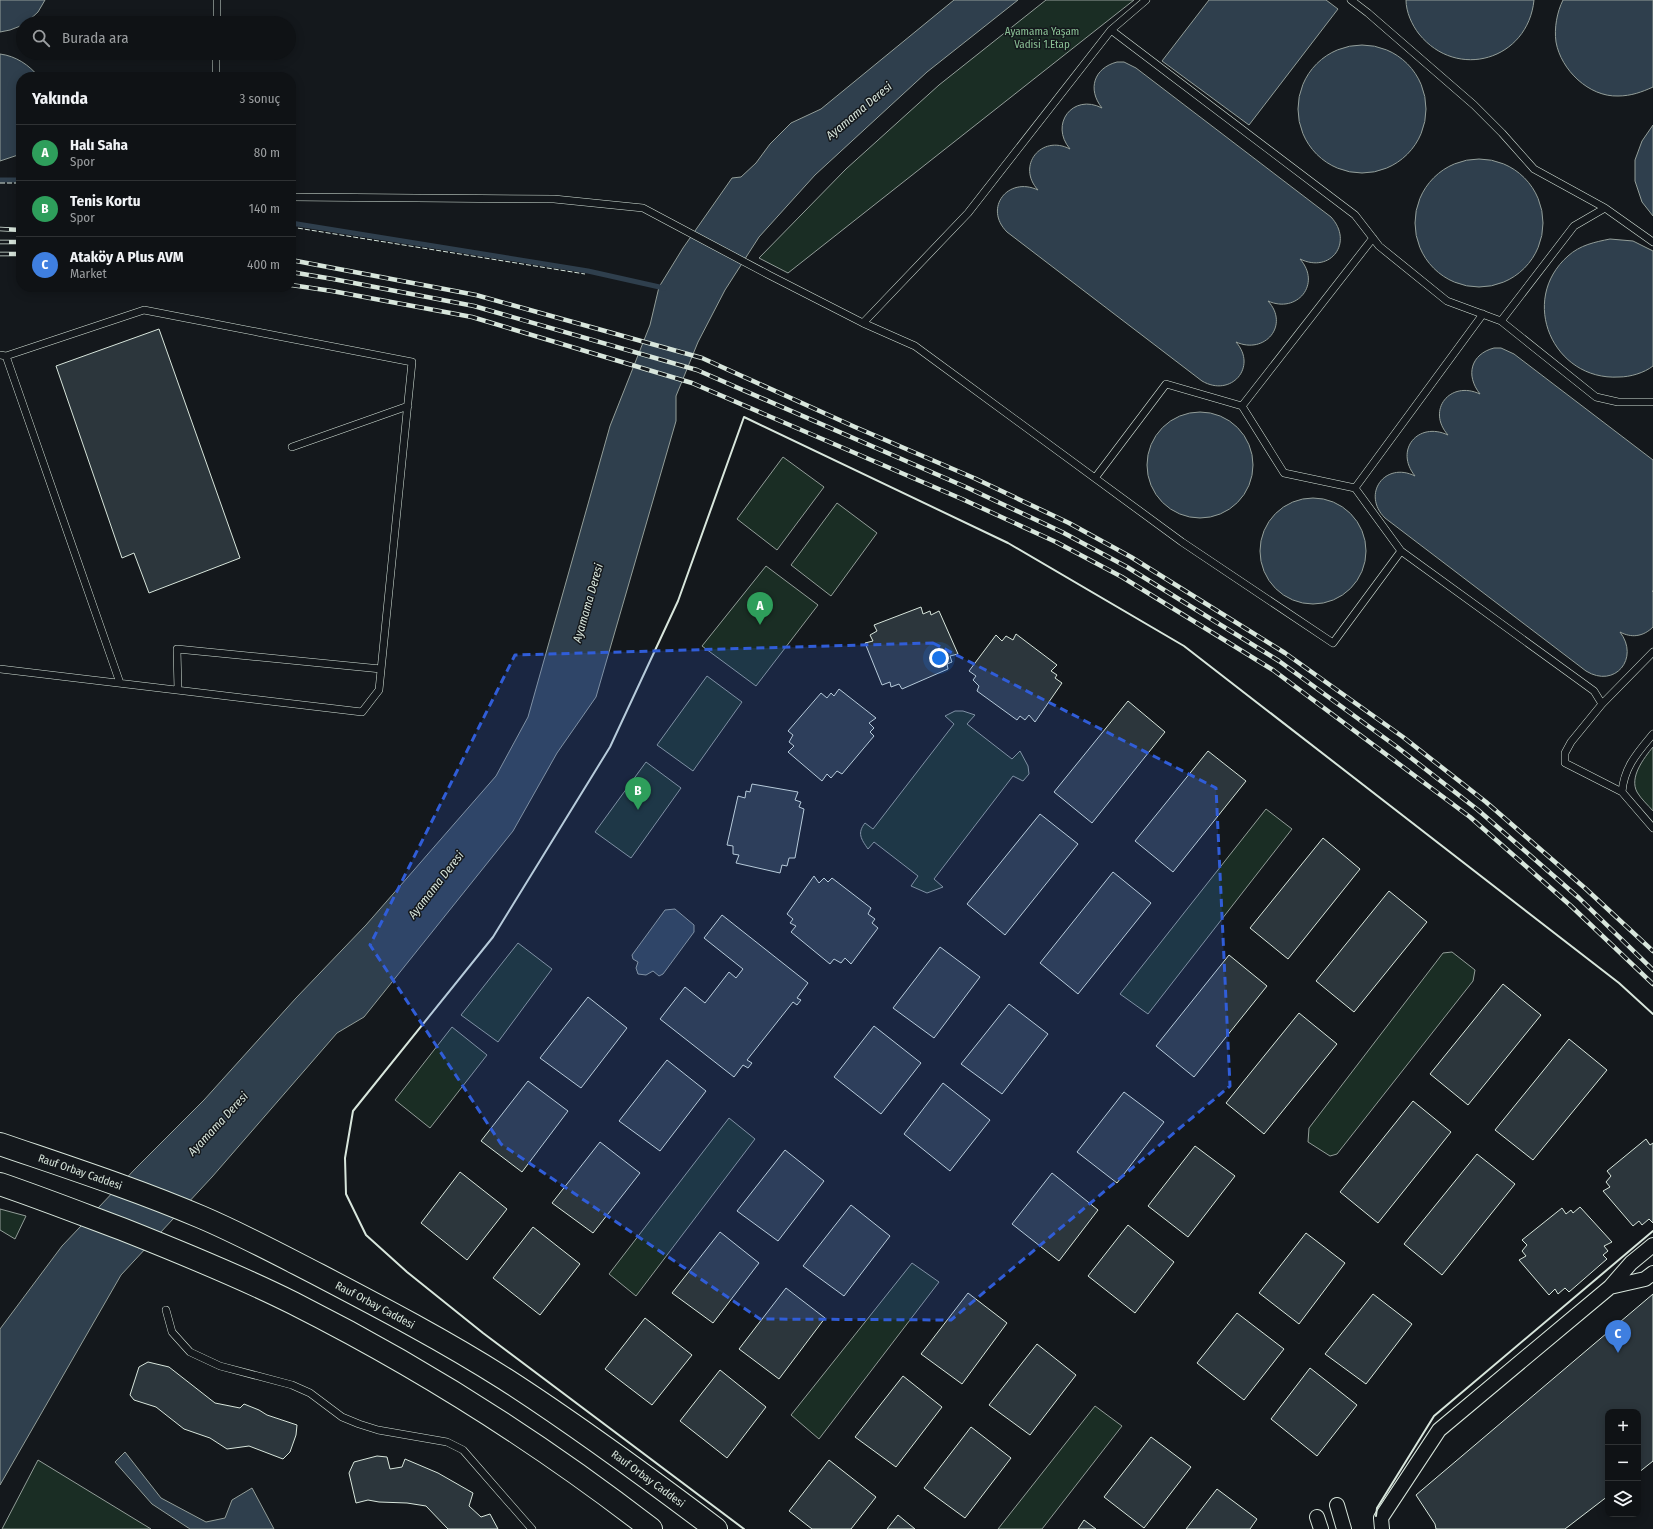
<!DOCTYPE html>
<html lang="tr">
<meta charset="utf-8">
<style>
body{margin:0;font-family:"Fira Sans Condensed",sans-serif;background:#181b1e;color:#f1f3f6}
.controls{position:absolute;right:12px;bottom:12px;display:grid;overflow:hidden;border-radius:8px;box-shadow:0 2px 10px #0003}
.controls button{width:36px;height:36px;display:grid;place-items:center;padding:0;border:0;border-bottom:1px solid #2f3234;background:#0f1215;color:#f1f3f6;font:20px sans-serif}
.you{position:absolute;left:939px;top:658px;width:14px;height:14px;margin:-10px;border:3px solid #fff;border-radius:50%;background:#1a73e8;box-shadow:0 0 0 6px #1a73e833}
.badge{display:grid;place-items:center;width:26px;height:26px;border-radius:50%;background:#ffb74d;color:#fff;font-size:13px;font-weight:700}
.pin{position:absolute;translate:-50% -33px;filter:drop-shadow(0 1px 2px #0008)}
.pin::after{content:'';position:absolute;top:21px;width:14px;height:12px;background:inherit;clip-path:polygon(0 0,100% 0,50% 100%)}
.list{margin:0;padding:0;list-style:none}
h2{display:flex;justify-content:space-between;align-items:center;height:52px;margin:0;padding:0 16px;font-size:17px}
h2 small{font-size:13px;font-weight:400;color:#9b9ea0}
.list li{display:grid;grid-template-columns:26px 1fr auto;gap:12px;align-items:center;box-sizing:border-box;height:56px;padding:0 16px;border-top:1px solid #2f3234}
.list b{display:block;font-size:15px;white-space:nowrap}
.list p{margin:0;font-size:13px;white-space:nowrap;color:#9b9ea0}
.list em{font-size:13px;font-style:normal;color:#9b9ea0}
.icon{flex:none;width:22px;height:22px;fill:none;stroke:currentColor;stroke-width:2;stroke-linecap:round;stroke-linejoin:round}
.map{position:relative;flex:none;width:1653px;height:1529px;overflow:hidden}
.search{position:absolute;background:#0f1215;box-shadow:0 2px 10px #0003;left:16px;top:16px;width:280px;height:44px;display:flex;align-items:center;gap:10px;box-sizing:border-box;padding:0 14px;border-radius:22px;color:#9b9ea0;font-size:15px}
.panel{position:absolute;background:#0f1215;box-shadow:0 2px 10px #0003;left:16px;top:72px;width:280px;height:220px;border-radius:16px}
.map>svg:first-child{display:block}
.green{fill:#1a2d24;stroke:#939e99}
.water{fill:#2f3f4d;stroke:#939e99}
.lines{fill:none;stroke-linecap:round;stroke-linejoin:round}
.stream{stroke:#2f3f4d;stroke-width:5}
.building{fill:#2c363c;stroke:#d8e6dc}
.lane-casing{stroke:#d8e6dc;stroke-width:8}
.street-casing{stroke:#d8e6dc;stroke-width:16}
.highway-casing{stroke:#d8e6dc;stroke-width:24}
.lane{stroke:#14181c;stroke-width:7}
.street{stroke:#14181c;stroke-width:14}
.highway{stroke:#14181c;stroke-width:22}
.rail-casing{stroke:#d8e6dc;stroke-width:4.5}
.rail{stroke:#14181c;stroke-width:3;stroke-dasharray:9;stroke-linecap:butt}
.fence{stroke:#d8e6dc;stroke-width:1;stroke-dasharray:5 2;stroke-linecap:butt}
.wall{stroke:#d8e6dc;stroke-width:2}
.marked{fill:#305dd8;fill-opacity:0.2;stroke:#305dd8;stroke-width:3;stroke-dasharray:8 5;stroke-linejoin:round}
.labels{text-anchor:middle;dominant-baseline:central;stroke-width:3;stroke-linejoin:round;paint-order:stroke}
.park-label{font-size:11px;fill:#8ac095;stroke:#14181c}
.street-label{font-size:11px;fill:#d8e6dc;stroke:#14181c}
.water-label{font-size:12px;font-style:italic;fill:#d8e6dc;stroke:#14181c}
</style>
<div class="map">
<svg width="1653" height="1529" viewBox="0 0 1653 1529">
<rect width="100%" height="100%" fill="#14181c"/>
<!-- green -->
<path class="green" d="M1046 0H1134L788 273 759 258 846 169 939 85Z
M783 457 824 487 777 550 737 519Z
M837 503 877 533 831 596 791 565Z
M766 566 818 605 756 686 702 646Z
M707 676 742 702 693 771 657 745Z
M955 711H963L975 715 967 724 1012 759 1020 751 1028 766 1029 774 1023 781 1013 776 934 879 943 887 927 893 911 886 918 876 874 842 868 849C861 839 857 833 865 823L873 829 954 724 945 716Z
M1653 747V811C1648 805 1641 799 1637 792 1629 777 1644 758 1653 747Z
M646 762 681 788 631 858 595 832Z
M1266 809 1292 829 1148 1014 1120 994Z
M518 943 552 969 498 1042 461 1015Z
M1452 952 1475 970 1473 981 1337 1154 1330 1156 1308 1142 1309 1128 1443 953Z
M452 1027 487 1055 430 1128 395 1100Z
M729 1118 755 1139 636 1296 609 1274Z
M0 1209 26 1216 15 1239 0 1230Z
M912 1263 939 1282 819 1439 791 1415Z
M1095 1406 1122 1426 1042 1529H998Z
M38 1460 151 1529H2Z"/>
<!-- water -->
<path class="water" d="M0 0H45L38 12 26 23H23V25L10 30 0 32Z
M954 0H1018L927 72 815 175 759 237 725 290 698 342 676 396V421L596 697 557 753 513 831 364 1017 337 1033 212 1177 121 1275 0 1485V1329L62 1246 135 1169 204 1100 296 998 366 925 496 776 528 717 610 426 650 325 659 287 683 248 732 178 741 177 756 163 770 144 791 123 821 109Z
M1209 0H1326L1338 9 1249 125 1162 61Z
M1406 0H1534C1528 60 1457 81 1419 34 1412 25 1406 12 1406 0Z
M1563 0H1653V87C1642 92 1631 96 1618 96 1589 97 1561 70 1556 42 1554 28 1557 12 1563 0Z
M1298 109a64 64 0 1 1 128 0a64 64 0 1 1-128 0Z
M0 54C16 56 29 65 39 77H21V154L0 161Z
M1117 62H1124L1136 68 1331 217C1354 242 1331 274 1300 259 1322 284 1297 314 1268 301 1290 325 1265 355 1236 342 1258 367 1231 398 1202 381L1007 232C983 208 1008 176 1038 190 1016 166 1041 134 1070 149 1049 124 1073 93 1102 108 1087 89 1094 68 1117 62Z
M1653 125V216L1642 202 1635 181V160L1642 141Z
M1415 223a64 64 0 1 1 128 0a64 64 0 1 1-128 0Z
M1610 239 1633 241 1653 251V366C1644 373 1630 377 1619 377 1553 381 1518 300 1568 256 1580 245 1595 242 1610 239Z
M1494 348H1501L1514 354 1653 460V591H1652L1653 592V627C1643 637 1631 638 1620 632 1640 658 1615 689 1586 671L1385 518C1361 494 1385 461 1415 476 1394 450 1418 421 1448 435 1426 410 1450 380 1480 394 1465 375 1471 354 1494 348Z
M1147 465a53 53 0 1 1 106 0a53 53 0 1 1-106 0Z
M1260 551a53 53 0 1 1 106 0a53 53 0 1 1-106 0Z
M675 909 694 925V932L663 974 659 976 653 971 646 975 638 974 636 968 638 962 633 959 632 955 665 910Z
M125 1452 161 1498 206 1522 225 1518 232 1500 252 1488 274 1529H190L152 1504 115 1462Z"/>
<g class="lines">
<!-- stream -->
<path class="stream" d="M0 180H21
M291 223 588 271 664 288"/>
</g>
<!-- building -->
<path class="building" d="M159 329 240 558 149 593 134 553 122 558 56 366Z
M921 607 923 614 930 611 931 615 939 611 958 654 950 656 952 662 947 664 948 669 902 689 899 684 891 687 890 682 882 685 865 643 873 641 870 635 877 631 874 625Z
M1016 634 1057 665 1051 671 1057 675 1055 678 1062 683 1035 722 1029 715 1025 720 1020 716 1017 720 977 691 979 686 973 680 976 676 969 671 996 635 1002 641 1006 636 1013 640Z
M839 689 876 718 869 723 874 728 870 732 874 736 842 774 837 771 831 778 827 774 822 781 788 752 794 746 789 742 793 735 788 731 821 693 827 698 831 693 834 696Z
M1128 701 1165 732 1092 823 1054 792Z
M1208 751 1246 781 1173 872 1135 841Z
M752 784 798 792 795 800 801 802 799 807 804 809 795 858H789L787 866 782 865 780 873 736 863 739 855 733 854V846L727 845 738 796 745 798 746 791 750 792Z
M1040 814 1078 844 1005 935 967 904Z
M1323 838 1360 869 1288 959 1250 928Z
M1113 872 1151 903 1078 994 1040 963Z
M814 876 819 883 824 878 828 882 832 878 871 908 868 914 875 919 872 923 878 928 851 964 845 958 841 963 834 959 830 964 791 932 796 926 790 923 793 919 787 914Z
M1389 891 1427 922 1354 1012 1316 981Z
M722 915 808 983 797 998 801 1000 797 1005 793 1002 747 1060 752 1063 748 1068 743 1065 734 1077 660 1019 685 987 705 1003 729 972 736 978 743 969 704 938Z
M940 947 980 977 934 1038 893 1008Z
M1229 955 1267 986 1194 1077 1156 1046Z
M1503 984 1541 1015 1468 1105 1430 1074Z
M588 997 627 1028 581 1088 540 1058Z
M1009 1004 1048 1034 1002 1094 961 1064Z
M1299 1013 1337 1044 1264 1134 1226 1103Z
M874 1026 921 1063 881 1114 834 1077Z
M1569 1039 1607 1070 1533 1160 1495 1130Z
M667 1060 706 1091 660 1151 619 1121Z
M528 1081 568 1111 522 1172 481 1141Z
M943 1083 990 1120 950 1171 904 1134Z
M1124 1092 1164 1122 1117 1183 1077 1152Z
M1413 1101 1451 1132 1378 1223 1340 1192Z
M1646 1139 1650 1145 1653 1143V1223L1649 1219 1642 1225 1639 1221 1633 1226 1603 1191 1610 1187 1606 1182 1611 1176 1607 1171Z
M600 1142 640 1173 593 1233 552 1203Z
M1195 1146 1235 1176 1188 1237 1148 1206Z
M785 1150 824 1181 778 1241 737 1211Z
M1477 1154 1515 1184 1442 1275 1404 1244Z
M460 1172 507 1209 467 1260 421 1223Z
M1052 1173 1098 1210 1059 1261 1012 1224Z
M851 1205 890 1236 844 1296 803 1266Z
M1580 1207 1612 1242 1604 1246 1608 1251 1603 1255 1607 1259 1569 1292 1565 1288 1558 1294 1555 1289 1549 1295 1519 1260 1526 1256 1522 1251 1527 1245 1522 1240 1562 1208 1566 1214 1571 1210 1573 1213Z
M1128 1225 1174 1262 1135 1313 1088 1276Z
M533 1227 580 1264 540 1315 493 1278Z
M720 1232 759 1263 713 1323 672 1293Z
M1306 1233 1345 1263 1299 1324 1259 1293Z
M786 1288 825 1318 779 1379 739 1349Z
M968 1293 1007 1323 962 1384 921 1354Z
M1373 1294 1412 1324 1366 1384 1325 1354Z
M1653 1294V1461L1638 1473V1412H1608V1496L1565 1529H1436L1435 1524 1416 1495Z
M1237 1313 1284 1349 1244 1400 1197 1363Z
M645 1318 692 1355 652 1405 605 1369Z
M1037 1344 1076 1375 1030 1435 989 1405Z
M148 1362 169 1367 215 1403 240 1408 244 1404 259 1410 267 1415 297 1425 296 1435 290 1452 283 1459 249 1446 227 1449 210 1438 184 1429 156 1407 134 1400 130 1395 139 1367Z
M1310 1368 1357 1405 1317 1456 1271 1419Z
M720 1370 766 1407 727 1458 680 1421Z
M903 1376 942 1407 896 1467 855 1437Z
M971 1427 1011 1458 965 1518 924 1488Z
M1151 1437 1191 1467 1144 1528 1104 1497Z
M377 1456 387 1457 390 1469 402 1467 405 1459 438 1473 473 1493 469 1506 481 1517 490 1514 498 1529H448L426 1506 407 1503 379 1502 368 1500 356 1503 349 1473 354 1462Z
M829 1460 876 1497 851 1529H812L789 1511Z
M1217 1489 1257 1519 1250 1529H1186Z
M898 1515 915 1529H887Z
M1084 1520 1096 1529H1078Z"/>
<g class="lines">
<defs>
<path id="lane" d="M1351 0 1368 13 1474 105 1502 133 1534 169 1605 208
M217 23V0
M1111 30 1355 215 1379 246 1447 301 1501 321 1574 226 1605 208 1653 242
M216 77V53
M291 197 554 199 643 208 769 275 863 323 915 346 1182 542 1333 643 1401 551 1594 691 1602 704
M1373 238 1242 406 1284 473 1355 488 1483 314
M1501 321 1596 397 1618 402H1653
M863 323 968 213 1111 30 1146 0
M0 355 6 356 144 310 412 362 379 690 362 712 0 669
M6 356 120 683
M292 447 408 406
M1095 478 1166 384 1242 406
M1355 488 1401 551
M178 690 177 649 381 669
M1653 734C1638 752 1624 767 1622 792L1653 828
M1622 792 1565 763V753L1571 742 1602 704 1653 652
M166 1310 172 1332 190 1352 220 1366 292 1385 310 1393 342 1417 359 1424 378 1430 447 1442 463 1450 532 1529"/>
<path id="street" d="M1610 1287 1645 1279 1653 1273
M1337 1505 1344 1529
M1317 1517 1321 1529
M1382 1529 1381 1518 1439 1430 1610 1287 1631 1263 1653 1245"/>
<g id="highway">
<path id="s1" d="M0 1144C67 1167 135 1189 201 1217 241 1234 280 1255 319 1275 382 1308 445 1341 505 1379 578 1426 647 1477 716 1529"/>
<path d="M0 1184C41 1198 82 1214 122 1229 180 1252 237 1275 293 1303 418 1366 540 1443 651 1529"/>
</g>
</defs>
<!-- lane casing -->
<use href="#lane" class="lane-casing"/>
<!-- street casing -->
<use href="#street" class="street-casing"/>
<!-- highway casing -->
<use href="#highway" class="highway-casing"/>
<!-- lane -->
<use href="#lane" class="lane"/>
<!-- street -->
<use href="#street" class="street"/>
<!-- highway -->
<use href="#highway" class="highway"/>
<defs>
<path id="rail" d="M0 229 21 230
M0 242H21
M0 254H21
M291 260 476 295 702 358 855 427 974 478 1069 523 1131 557 1285 653 1403 737 1486 802 1586 889 1653 951
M291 272 333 279 474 306 697 370 968 488 1062 532 1127 567 1279 661 1397 747 1478 810 1579 898 1653 970
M291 285 332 291 472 317 692 383 962 499 1056 542 1122 577 1273 670 1470 817 1571 906 1653 984"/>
</defs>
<!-- rail casing -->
<use href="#rail" class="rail-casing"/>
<!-- rail -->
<use href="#rail" class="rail"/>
<!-- fence -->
<path class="fence" d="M0 183H21
M291 227 585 274"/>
<!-- wall -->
<path class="wall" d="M1376 1516 1377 1508 1434 1416 1653 1231
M744 1529 483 1333 407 1272 366 1235 346 1194 345 1158 353 1111 493 937 610 747 678 601 744 417 1008 543 1184 646 1619 983 1653 1014"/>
</g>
<!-- marked area -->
<path class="marked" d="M933 643 1216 788 1230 1086 951 1320 760 1319 501 1144 370 945 515 655Z"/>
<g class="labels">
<!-- park labels -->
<g class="park-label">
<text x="1042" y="31">Ayamama Yaşam<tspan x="1042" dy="13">Vadisi 1.Etap</tspan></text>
</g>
<!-- street labels -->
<g class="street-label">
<text stroke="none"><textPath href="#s1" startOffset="85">Rauf Orbay Caddesi</textPath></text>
<text stroke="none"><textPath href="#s1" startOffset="409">Rauf Orbay Caddesi</textPath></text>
<text stroke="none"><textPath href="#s1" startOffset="733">Rauf Orbay Caddesi</textPath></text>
</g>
<!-- water labels -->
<g class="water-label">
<text transform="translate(859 111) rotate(-40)">Ayamama Deresi</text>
<text transform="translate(588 603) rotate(-74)">Ayamama Deresi</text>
<text transform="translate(436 885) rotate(-52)">Ayamama Deresi</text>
<text transform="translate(218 1124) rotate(-47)">Ayamama Deresi</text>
</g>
</g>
</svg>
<div class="controls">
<button>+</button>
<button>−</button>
<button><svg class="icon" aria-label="layers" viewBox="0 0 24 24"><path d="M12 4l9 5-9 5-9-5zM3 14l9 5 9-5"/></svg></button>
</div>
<div class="you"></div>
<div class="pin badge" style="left:760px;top:625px;background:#2e9e5b">A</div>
<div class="pin badge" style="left:638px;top:810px;background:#2e9e5b">B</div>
<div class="pin badge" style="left:1618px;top:1353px;background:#3f7fe0">C</div>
<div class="search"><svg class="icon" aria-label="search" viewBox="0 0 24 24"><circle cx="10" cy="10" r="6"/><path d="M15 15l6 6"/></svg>Burada ara</div>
<section class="panel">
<h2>Yakında<small>3 sonuç</small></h2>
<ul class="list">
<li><span class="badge" style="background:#2e9e5b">A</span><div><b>Halı Saha</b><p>Spor</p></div><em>80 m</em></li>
<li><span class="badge" style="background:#2e9e5b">B</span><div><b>Tenis Kortu</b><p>Spor</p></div><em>140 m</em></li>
<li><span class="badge" style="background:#3f7fe0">C</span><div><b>Ataköy A Plus AVM</b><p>Market</p></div><em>400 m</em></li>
</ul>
</section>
</div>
